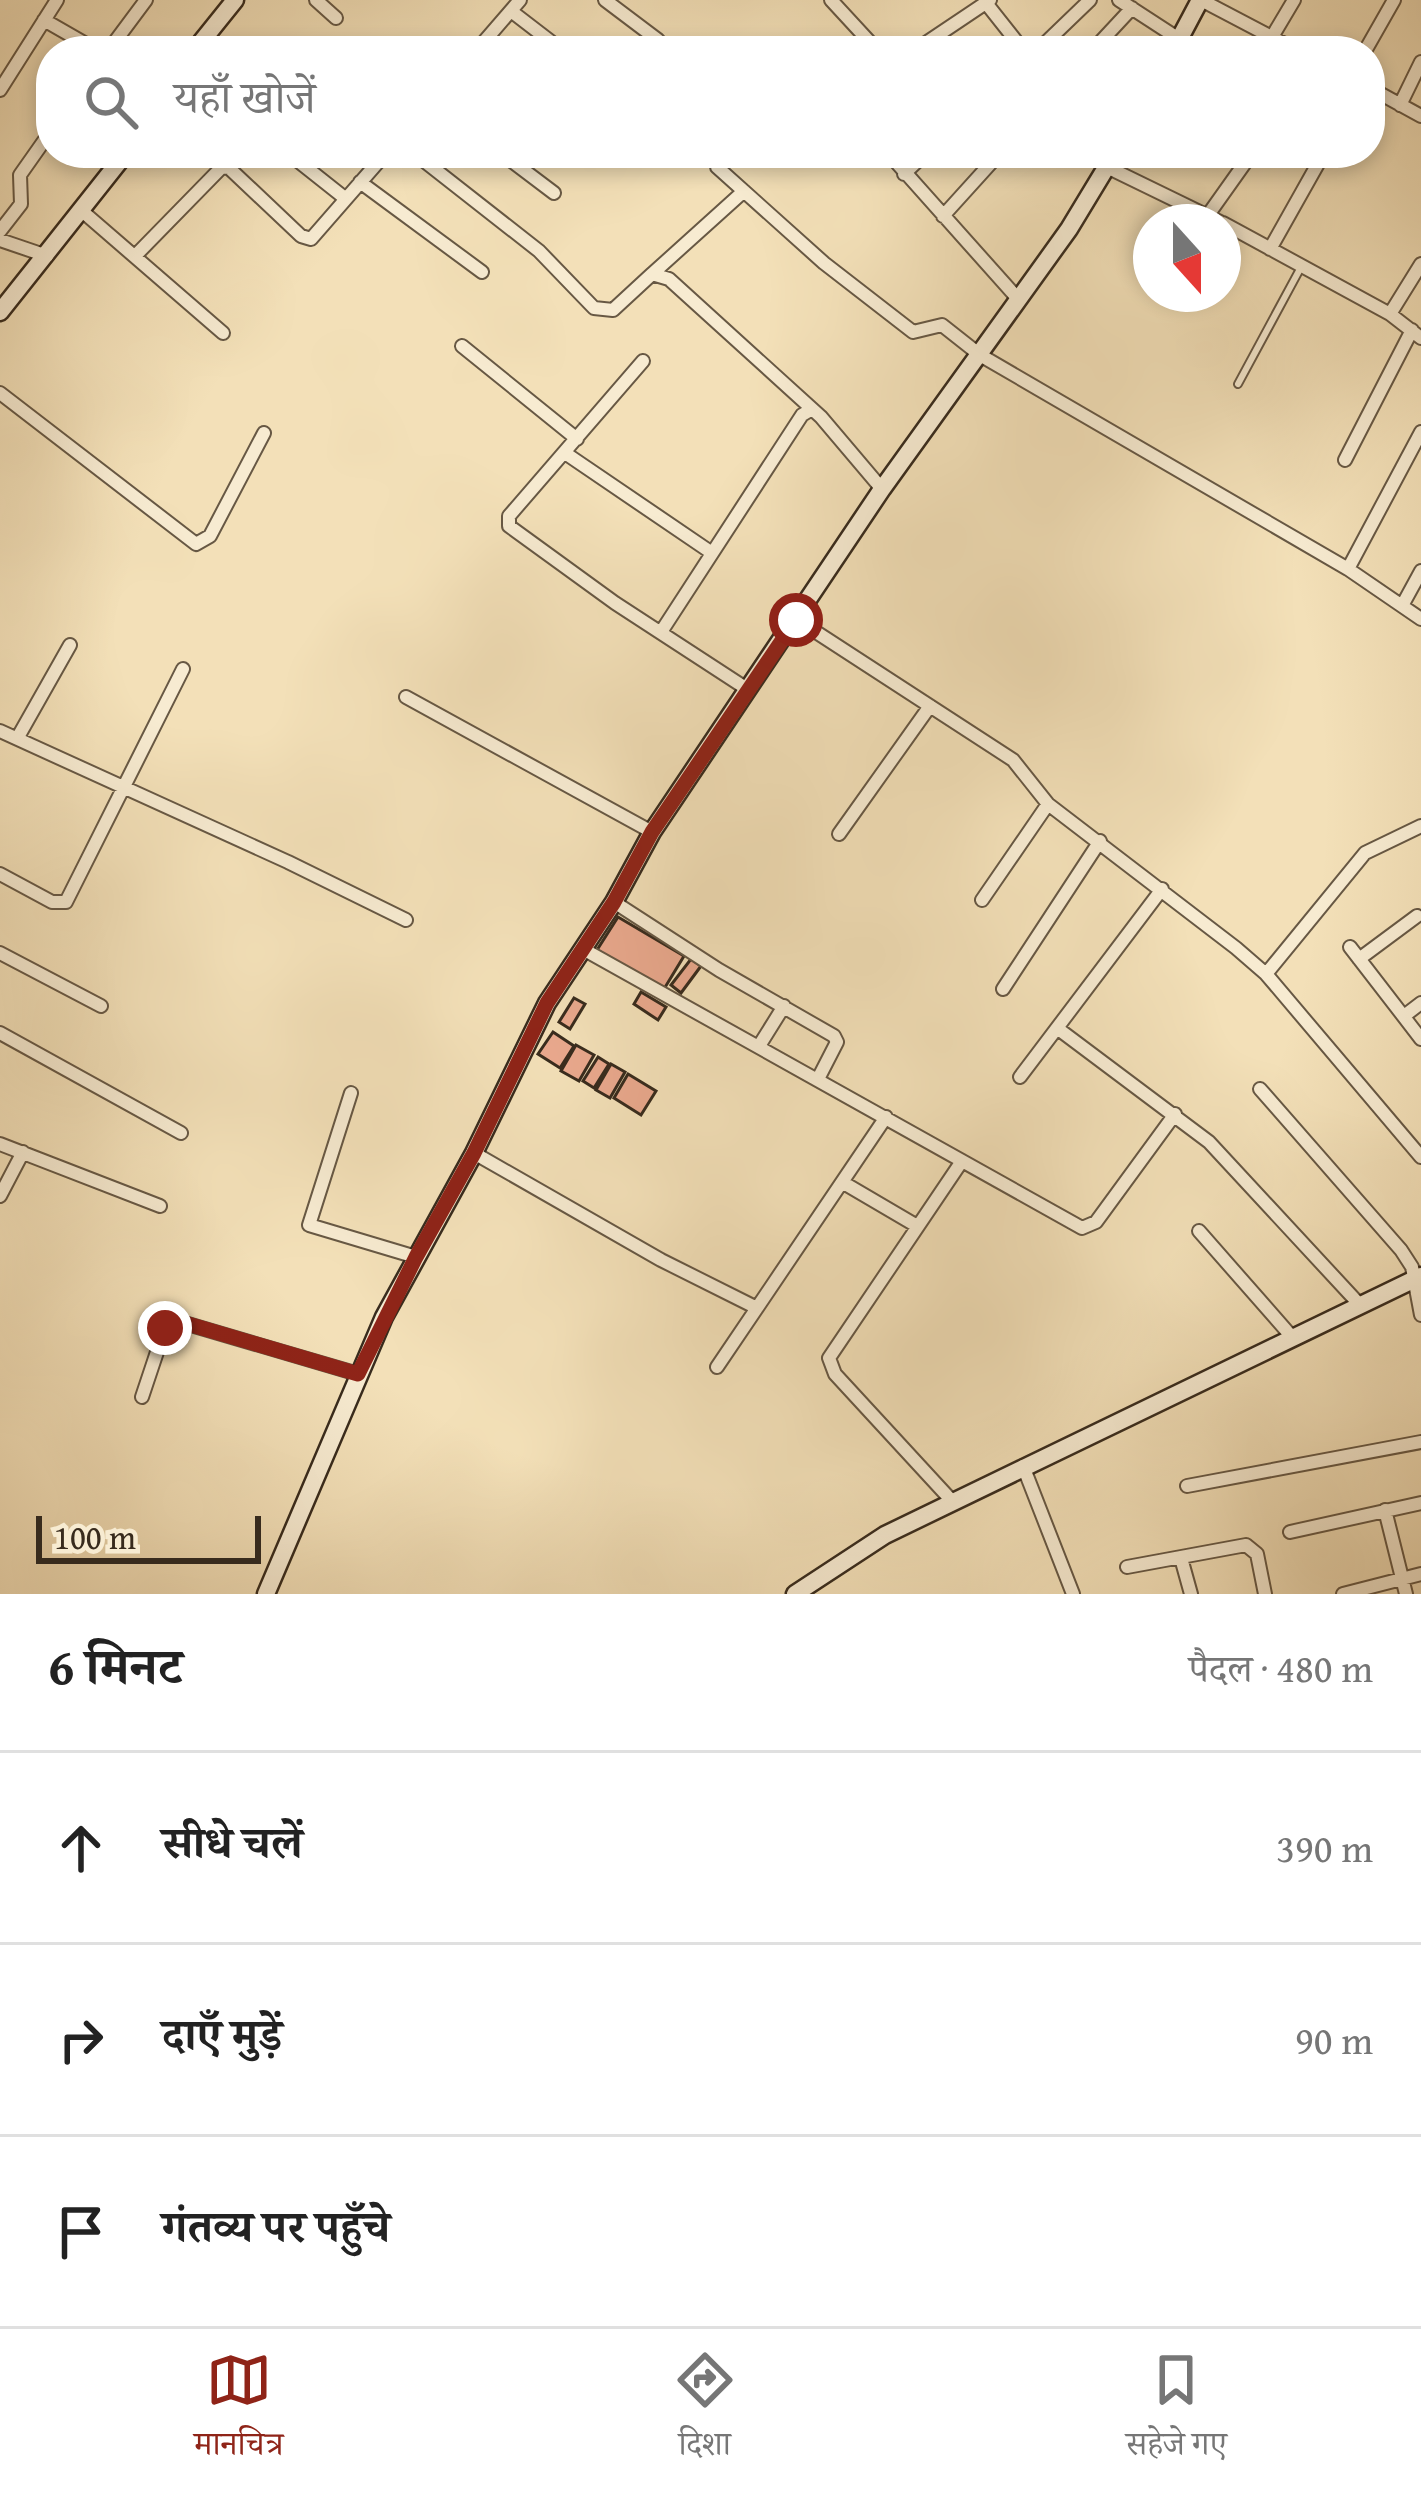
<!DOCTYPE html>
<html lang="hi">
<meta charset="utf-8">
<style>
body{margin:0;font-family:"Gentium Book Plus","Noto Serif Devanagari",serif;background:#f2f2f2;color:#222}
.compass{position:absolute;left:1133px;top:204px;width:108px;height:108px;border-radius:50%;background:#fff;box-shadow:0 6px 18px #0003;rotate:159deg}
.scale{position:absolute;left:36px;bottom:30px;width:225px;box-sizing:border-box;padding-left:12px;border:6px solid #382b1d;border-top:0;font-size:33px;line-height:42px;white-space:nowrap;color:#382b1d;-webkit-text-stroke:9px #f7ebd1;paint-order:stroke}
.stop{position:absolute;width:36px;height:36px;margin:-27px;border:9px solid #8f2418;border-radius:50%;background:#fff}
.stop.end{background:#8f2418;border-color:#fff;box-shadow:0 3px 12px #0008}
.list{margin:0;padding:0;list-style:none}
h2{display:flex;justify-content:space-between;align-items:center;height:156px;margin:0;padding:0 48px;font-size:51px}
h2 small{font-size:39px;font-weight:400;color:#767676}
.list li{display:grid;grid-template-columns:78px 1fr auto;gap:36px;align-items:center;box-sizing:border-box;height:192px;padding:0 48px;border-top:3px solid #e0e0e0}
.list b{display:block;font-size:45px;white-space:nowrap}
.list em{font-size:39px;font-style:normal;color:#767676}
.icon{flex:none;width:66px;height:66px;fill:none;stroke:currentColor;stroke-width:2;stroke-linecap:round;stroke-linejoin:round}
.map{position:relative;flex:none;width:1421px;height:1594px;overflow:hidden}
.search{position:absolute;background:#fff;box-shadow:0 6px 18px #0003;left:36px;right:36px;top:36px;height:132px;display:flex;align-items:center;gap:30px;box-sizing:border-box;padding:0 42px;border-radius:48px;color:#767676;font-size:45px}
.sheet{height:732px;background:#fff}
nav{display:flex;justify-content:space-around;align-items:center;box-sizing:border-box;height:168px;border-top:3px solid #e0e0e0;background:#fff;font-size:33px;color:#767676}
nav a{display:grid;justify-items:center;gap:6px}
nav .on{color:#8f2418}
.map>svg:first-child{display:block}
.building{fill:#eaa98e;stroke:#382b1d;stroke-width:3}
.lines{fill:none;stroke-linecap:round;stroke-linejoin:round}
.lane-casing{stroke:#675844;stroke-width:10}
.street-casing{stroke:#675844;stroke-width:16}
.secondary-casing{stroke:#382b1d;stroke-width:21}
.lane{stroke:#f7ebd1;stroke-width:6}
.street{stroke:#f7ebd1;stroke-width:12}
.secondary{stroke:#f7ebd1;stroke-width:16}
.route{stroke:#8f2418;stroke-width:15}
</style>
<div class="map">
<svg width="1421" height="1594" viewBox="0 0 1421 1594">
<rect width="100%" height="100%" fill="#f3e0b8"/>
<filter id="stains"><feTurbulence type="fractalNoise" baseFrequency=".00167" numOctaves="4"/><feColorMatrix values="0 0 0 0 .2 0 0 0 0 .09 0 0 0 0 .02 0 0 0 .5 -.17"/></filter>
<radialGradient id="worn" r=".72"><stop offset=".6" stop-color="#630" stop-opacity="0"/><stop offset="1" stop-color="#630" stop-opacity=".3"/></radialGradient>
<!-- building -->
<path class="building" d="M618 917 684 956 664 989 597 950Z
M691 959 701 966 681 993 671 985Z
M641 992 666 1007 658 1020 634 1004Z
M574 998 585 1004 570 1029 559 1022Z
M553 1032 574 1046 560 1068 538 1054Z
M576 1045 594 1055 579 1081 561 1071Z
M598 1057 609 1064 594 1088 583 1081Z
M611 1064 625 1072 610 1098 596 1090Z
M628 1074 656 1091 641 1115 614 1098Z"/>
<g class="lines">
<defs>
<path id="lane" d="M1238 384 1300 269"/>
<path id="street" d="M316 0 336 18
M605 0 658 40
M831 0 878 51
M1119 0 1179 39
M1201 0 1298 51
M986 3 1024 51
M511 11 563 51
M44 20 98 51
M1272 37 1294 0
M108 51 146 0
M476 51 520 0
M914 51 990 0
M1037 51 1090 0
M1092 51 1132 8
M1365 51 1394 0
M1370 88 1421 116
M0 90 57 0
M1400 105 1421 62
M288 153 346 199
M414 153 539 251 594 308 613 310 652 274 669 279 821 417 882 489
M501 153 554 193
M888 153 1019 300
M717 167 824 263 913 332 942 325 980 355 1348 569 1421 619
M1107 167 1220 222
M229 168 240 153
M904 174 926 153
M360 182 482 272
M82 211 223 333
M1208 215 1252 153
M943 216 1000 153
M1223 223 1390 314 1421 338
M0 231 21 204 20 175 51 131
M0 240 47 256
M1270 249 1324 153
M135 256 222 167 229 168 301 236 311 239 386 153
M652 274 744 191
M1390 314 1421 264
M462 346 577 439
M643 361 509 516V526L615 603 747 689
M0 393 196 544 210 536 264 433
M565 453 712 553
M1345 460 1412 330
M1348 569 1421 432
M1403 604 1421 571
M796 619 1013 760 1048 804 1236 948 1266 974 1421 1157
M661 632 802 415 812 409
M406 697 652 832
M0 731 288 862 406 920
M18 737 70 645
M839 834 930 706
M0 874 52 902H66L183 669
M982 900 1048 804
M614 902 719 970 834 1036 837 1042 818 1079
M1350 947 1421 1039
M583 949 1082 1228 1096 1222 1175 1114
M0 953 101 1006
M1359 959 1417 916
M1266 974 1365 853 1421 826
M1003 989 1100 841
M1404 1016 1421 1003
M1057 1028 1209 1142 1360 1305
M0 1033 181 1133
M759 1046 784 1006
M1020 1077 1162 889
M1260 1089 1401 1250 1412 1267 1421 1315
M351 1093 309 1225 416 1257
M0 1144 160 1206
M474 1153 661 1260 757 1308
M842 1182 917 1226
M0 1196 23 1152
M1199 1231 1292 1337
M717 1367 886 1117
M142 1397 165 1328 174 1320 358 1374
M1023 1466 1073 1594
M1187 1486 1421 1442
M952 1501 835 1374 829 1358 962 1161
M1385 1510 1406 1594
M1290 1532 1421 1503
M1181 1558 1191 1594
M1127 1567 1246 1545 1257 1554 1265 1594
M1343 1594 1421 1574"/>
<path id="secondary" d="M194 51 235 0
M1173 51 1200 0
M0 312 126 153
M266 1594 384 1317 474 1153 547 1003 614 902 652 832 882 489 1069 229 1115 153
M795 1594 885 1535 1421 1276"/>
</defs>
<!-- lane casing -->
<use href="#lane" class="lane-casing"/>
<!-- street casing -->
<use href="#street" class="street-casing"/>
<!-- secondary casing -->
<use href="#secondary" class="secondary-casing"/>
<!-- lane -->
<use href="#lane" class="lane"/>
<!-- street -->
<use href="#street" class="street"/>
<!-- secondary -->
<use href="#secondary" class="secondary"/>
</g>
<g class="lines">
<!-- route -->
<path class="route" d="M165 1328 170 1322 178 1321 358 1374 416 1257 474 1153 547 1003 614 902 652 832 796 620"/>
</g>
<rect width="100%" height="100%" filter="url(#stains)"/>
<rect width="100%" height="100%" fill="url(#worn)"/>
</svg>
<svg class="compass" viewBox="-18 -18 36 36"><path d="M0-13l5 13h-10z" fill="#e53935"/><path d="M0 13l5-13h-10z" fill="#767676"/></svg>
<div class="scale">100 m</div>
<div class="stop" style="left:796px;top:620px"></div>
<div class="stop end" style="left:165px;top:1328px"></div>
<div class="search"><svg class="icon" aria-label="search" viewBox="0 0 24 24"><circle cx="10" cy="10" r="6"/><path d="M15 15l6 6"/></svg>यहाँ खोजें</div>
</div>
<section class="sheet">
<h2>6 मिनट<small>पैदल · 480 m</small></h2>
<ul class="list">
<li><svg class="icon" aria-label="ahead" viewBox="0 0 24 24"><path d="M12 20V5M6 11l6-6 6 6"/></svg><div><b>सीधे चलें</b></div><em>390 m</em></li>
<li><svg class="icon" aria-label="right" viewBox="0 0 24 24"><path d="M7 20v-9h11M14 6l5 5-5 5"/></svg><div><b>दाएँ मुड़ें</b></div><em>90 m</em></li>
<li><svg class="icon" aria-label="arrive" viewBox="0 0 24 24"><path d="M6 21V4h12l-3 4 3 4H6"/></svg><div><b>गंतव्य पर पहुँचे</b></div></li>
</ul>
</section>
<nav>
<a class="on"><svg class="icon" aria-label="map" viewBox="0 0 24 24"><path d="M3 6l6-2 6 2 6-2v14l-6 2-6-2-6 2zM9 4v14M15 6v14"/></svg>मानचित्र</a>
<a><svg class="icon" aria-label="directions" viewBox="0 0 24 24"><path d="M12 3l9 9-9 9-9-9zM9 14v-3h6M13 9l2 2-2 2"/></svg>दिशा</a>
<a><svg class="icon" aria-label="saved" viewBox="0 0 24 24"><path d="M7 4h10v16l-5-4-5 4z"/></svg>सहेजे गए</a>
</nav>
